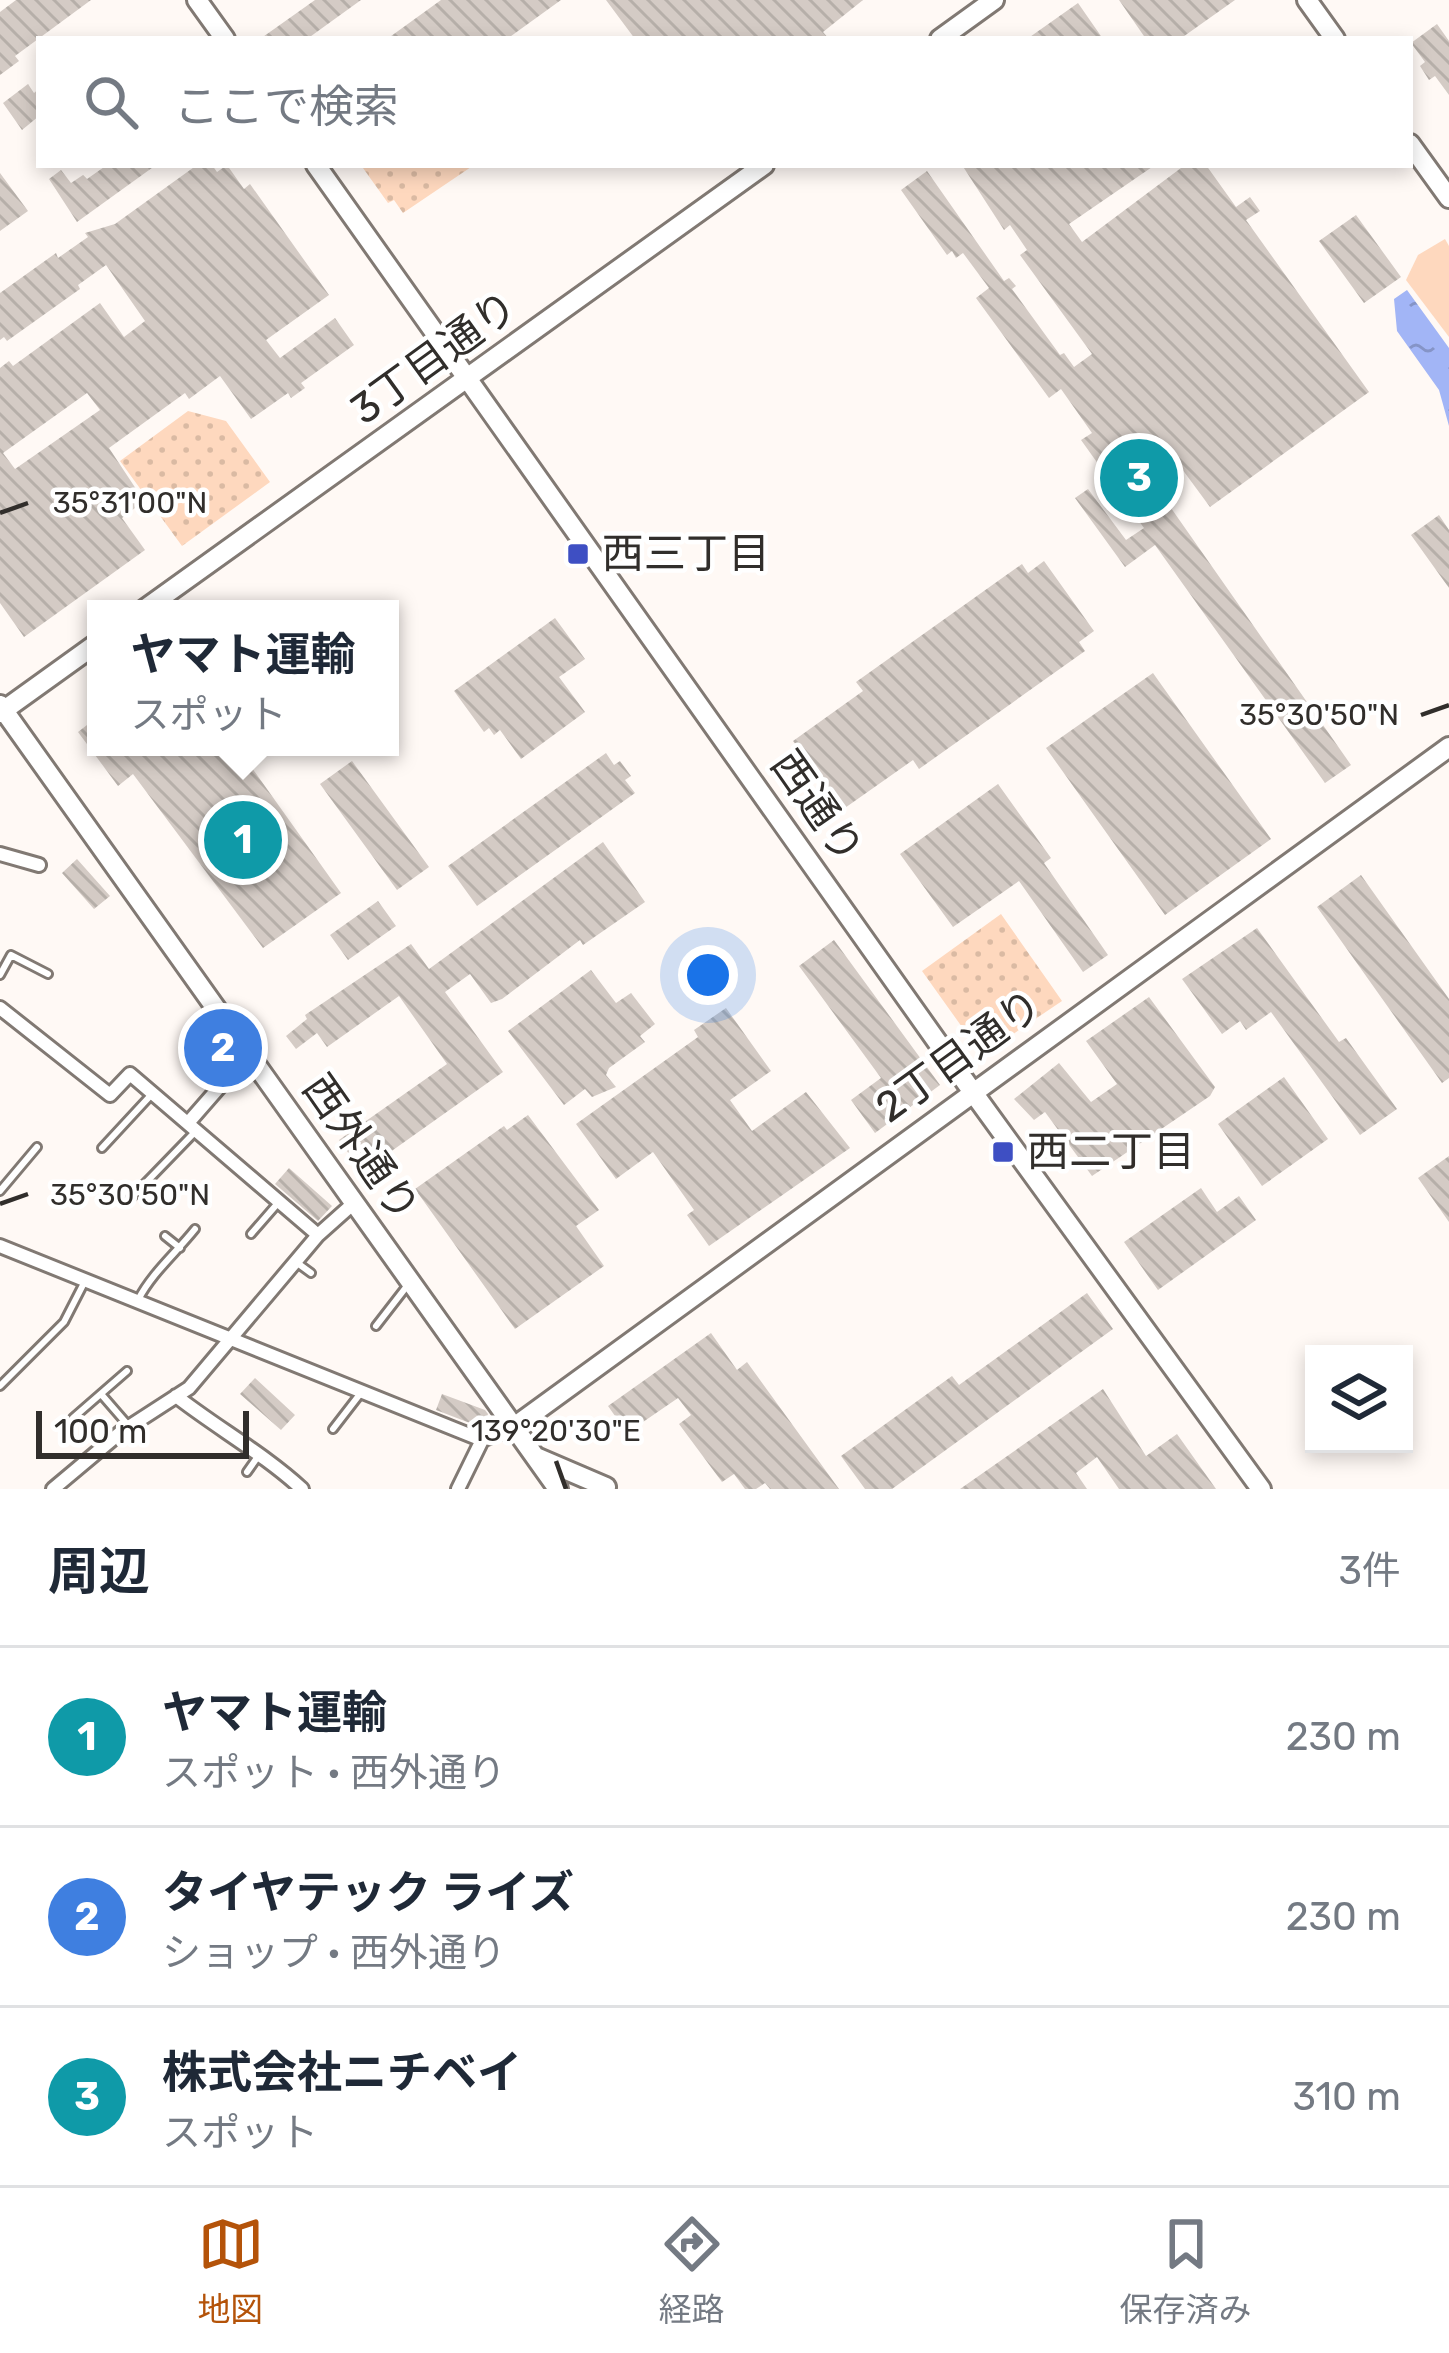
<!DOCTYPE html>
<html lang="ja">
<meta charset="utf-8">
<style>
body{margin:0;font-family:Rubik,"Noto Sans JP",sans-serif;background:#f6f6f7;color:#1f2937}
.controls{position:absolute;right:36px;bottom:36px;display:grid;overflow:hidden;border-radius:0px;box-shadow:0 6px 18px #0003}
.controls button{width:108px;height:108px;display:grid;place-items:center;padding:0;border:0;border-bottom:3px solid #e0e1e3;background:#fff;color:#1f2937;font:60px sans-serif}
.scale{position:absolute;left:36px;bottom:30px;width:213px;box-sizing:border-box;padding-left:12px;border:6px solid #312e2b;border-top:0;font-size:33px;line-height:42px;white-space:nowrap;color:#312e2b;-webkit-text-stroke:9px #fff;paint-order:stroke}
.you{position:absolute;left:708px;top:975px;width:42px;height:42px;margin:-30px;border:9px solid #fff;border-radius:50%;background:#1a73e8;box-shadow:0 0 0 18px #1a73e833}
.badge{display:grid;place-items:center;width:78px;height:78px;border-radius:50%;background:#b45309;color:#fff;font-size:39px;font-weight:700}
.pin{position:absolute;translate:-50% -50%;border:6px solid #fff;box-shadow:0 3px 12px #0006}
.popup{position:absolute;left:87px;top:600px;width:312px;height:156px;box-sizing:border-box;display:grid;place-content:center;border-radius:0px;background:#fff;filter:drop-shadow(0 3px 9px #0005);font-size:39px;white-space:nowrap;color:#747a83}
.popup b{font-size:45px;color:#1f2937}
.popup::after{content:'';position:absolute;left:50%;top:100%;margin-left:-24px;border:24px solid transparent;border-top-color:#fff}
.list{margin:0;padding:0;list-style:none}
h2{display:flex;justify-content:space-between;align-items:center;height:156px;margin:0;padding:0 48px;font-size:51px}
h2 small{font-size:39px;font-weight:400;color:#747a83}
.list li{display:grid;grid-template-columns:78px 1fr auto;gap:36px;align-items:center;box-sizing:border-box;height:180px;padding:0 48px;border-top:3px solid #e0e1e3}
.list b{display:block;font-size:45px;white-space:nowrap}
.list p{margin:0;font-size:39px;white-space:nowrap;color:#747a83}
.list em{font-size:39px;font-style:normal;color:#747a83}
.icon{flex:none;width:66px;height:66px;fill:none;stroke:currentColor;stroke-width:2;stroke-linecap:round;stroke-linejoin:round}
.map{position:relative;flex:none;width:1449px;height:1489px;overflow:hidden}
.search{position:absolute;background:#fff;box-shadow:0 6px 18px #0003;left:36px;right:36px;top:36px;height:132px;display:flex;align-items:center;gap:30px;box-sizing:border-box;padding:0 42px;border-radius:0px;color:#747a83;font-size:45px}
.sheet{height:696px;background:#fff}
nav{display:flex;justify-content:space-around;align-items:center;box-sizing:border-box;height:168px;border-top:3px solid #e0e1e3;background:#fff;font-size:33px;color:#747a83}
nav a{display:grid;justify-items:center;gap:6px}
nav .on{color:#b45309}
.map>svg:first-child{display:block}
.green{fill:#fed8be}
.park{fill:url(#park-dots)}
.water{fill:url(#water-ripples)}
.building{fill:url(#building-back-hatch);fill-rule:evenodd}
.lines{fill:none;stroke-linecap:round;stroke-linejoin:round}
.lane-casing{stroke:#817973;stroke-width:12}
.street-casing{stroke:#817973;stroke-width:18}
.secondary-casing{stroke:#817973;stroke-width:24}
.lane{stroke:#fff;stroke-width:6}
.street{stroke:#fff;stroke-width:12}
.secondary{stroke:#fff;stroke-width:18}
.ticks{fill:none;stroke:#312e2b;stroke-width:4.5}
.poi-dot{fill:#3e4fc3;stroke:#fff;stroke-width:4.5}
.labels{text-anchor:middle;dominant-baseline:central;stroke-width:9;stroke-linejoin:round;paint-order:stroke}
.street-label{font-size:42px;fill:#312e2b;stroke:#fff}
.poi-label{font-size:42px;fill:#312e2b;stroke:#fff;text-anchor:start}
.ticks-label{font-size:30px;text-anchor:middle;fill:#312e2b;stroke:#fff;stroke-width:9;stroke-linejoin:round;paint-order:stroke}
</style>
<div class="map">
<svg width="1449" height="1489" viewBox="0 0 1449 1489">
<defs>
<pattern id="park-dots" width="8" height="8" patternUnits="userSpaceOnUse" patternTransform="scale(3)"><rect width="8" height="8" fill="#fed8be"/><path d="M2 2h.1M6 6h.1" fill="none" stroke="#dabaa3" stroke-width="1.8" stroke-linecap="round"/></pattern>
<pattern id="water-ripples" width="26" height="14" patternUnits="userSpaceOnUse" patternTransform="scale(3)"><rect width="26" height="14" fill="#a2b5f6"/><path d="M2 4q2-2 4 0t4 0M15 11q2-2 4 0t4 0" fill="none" stroke="#8594c7"/></pattern>
<pattern id="building-back-hatch" width="6" height="6" patternUnits="userSpaceOnUse" patternTransform="scale(3)"><rect width="6" height="6" fill="#d4cbc5"/><path d="M-1 5l2 2M0 0l6 6M5-1l2 2" fill="none" stroke="#b6afa9"/></pattern>
</defs>
<rect width="100%" height="100%" fill="#fff9f5"/>
<!-- green -->
<path class="green" d="M1445 239 1449 246V337L1406 280 1418 255Z"/>
<!-- park -->
<path class="park" d="M367 165H474L403 213 394 200 388 203 363 168Z
M188 411 226 421 270 482 182 546 120 461Z
M1001 914 1062 1001 982 1055 922 971Z"/>
<!-- water -->
<path class="water" d="M1407 290 1449 348V426L1439 390 1397 331 1394 299Z"/>
<!-- building -->
<path class="building" d="M16 0H91L15 56 19 61 0 75V12Z
M315 0H361L307 39H260Z
M441 0H561L507 39H387Z
M606 0H863L823 32 829 39H635Z
M1119 0H1235L1180 39H1146Z
M1078 3 1103 39H1027Z
M1437 24 1449 41V95L1435 76 1429 80 1420 66 1425 62 1411 43Z
M28 84 34 93 39 89V116L22 130 3 103Z
M107 165H156L77 222 49 179 61 170 71 183 83 175 87 179Z
M197 165H212L217 172 227 165 244 189 250 184 329 295 266 340 280 358 335 318 354 345 301 383 305 388 291 398 288 393 251 419 220 376 189 399 185 393 109 448 144 501 122 518 145 550 24 637 0 603V368L9 361 13 366 100 303 124 337 145 321 106 265 78 285 80 289 7 341 4 337 0 340V293L56 253 58 258 88 237 85 233 115 224ZM87 393 100 410 15 469 3 453Z
M962 165H1155L1069 224 1082 242 1185 165H1206L1236 207 1250 197 1260 211 1246 220 1369 392 1210 507 1182 469 1157 488 1351 765 1325 783 1155 545 1125 567 1075 498 1088 489 1126 540 1144 528 1081 440 1092 433 1061 389 1049 398 976 298 989 288 963 253 956 258 952 251 947 255 901 190 927 171 1004 281 1009 278 1016 286 1012 289 1060 355 1064 353 1074 367 1092 354 1020 255 1027 250 1010 225 1004 230Z
M0 173 28 211 0 231Z
M1356 215 1401 277 1364 303 1319 241Z
M1439 515 1449 530V588L1411 535Z
M1044 561 1094 631 1079 642 1085 651 919 769 913 760 842 810 793 741 863 691 856 682 1022 564 1028 573Z
M555 618 585 659 559 677 585 712 521 759 500 730 494 735 489 728 484 732 454 691Z
M1153 673 1271 839 1165 915 1046 748Z
M96 718V747H237L341 893 263 948 133 774 118 786 78 732Z
M606 753 614 765 620 761 631 776 625 780 635 793 477 906 448 866Z
M352 761 429 867 397 890 320 784Z
M998 784 1051 858 1044 863 1108 955 1083 972 1019 881 953 927 900 854Z
M603 842 645 902 583 945 580 940 502 999 491 1003 470 974 445 992 503 1072 362 1172 339 1140 447 1064 399 996 327 1047 317 1033 296 1049 286 1036 307 1019 305 1015 411 944 429 969Z
M77 859 110 896 94 909 62 873Z
M1361 875 1449 999V1078L1442 1083 1317 907Z
M378 901 396 926 348 960 330 935Z
M1257 928 1339 1042 1346 1038 1397 1109 1360 1135 1271 1012 1246 1030 1240 1021 1222 1034 1182 979Z
M834 940 940 1085 875 1133 851 1100 881 1078 799 966Z
M591 970 616 1003 631 993 655 1024 640 1036 645 1042 609 1068 606 1075 616 1087 592 1097 585 1089 564 1105 508 1031Z
M1149 997 1215 1087 1210 1096 1092 1176 1045 1112 1034 1120 1014 1099 1059 1063 1091 1102 1117 1084 1086 1041Z
M726 1008 771 1071 730 1100 752 1131 806 1092 850 1148 709 1246 687 1215 694 1210 653 1152 616 1179 576 1124 698 1037 694 1030Z
M1284 1077 1328 1139 1262 1186 1218 1124Z
M528 1115 599 1210 576 1226 604 1266 515 1329 415 1189 504 1126 507 1130Z
M1449 1156V1222L1418 1178Z
M289 1168 332 1206 318 1221 275 1184Z
M1201 1188 1217 1212 1239 1196 1256 1220 1158 1290 1124 1242Z
M1087 1293 1113 1329 892 1489H865L841 1456 952 1376 959 1385Z
M711 1333 737 1370 747 1362 839 1489H770L765 1483 756 1489H745L734 1474 722 1482 679 1424 691 1415 678 1398 627 1433 608 1406Z
M255 1378 295 1415 281 1430 240 1394Z
M1103 1389 1146 1456 1177 1434 1216 1489H1119L1097 1457 1076 1473 1087 1489H960Z
M442 1394 485 1410 488 1414 483 1428 436 1410Z"/>
<g class="lines">
<defs>
<path id="lane" d="M0 975 11 955 48 974
M102 1148 152 1094
M0 1191 37 1147
M130 1199 194 1133
M251 1234 278 1203
M165 1236 180 1248
M296 1262 311 1273
M138 1300C152 1273 175 1254 195 1229
M376 1326 407 1286
M0 1386 64 1322 84 1283
M101 1394 127 1424
M73 1418 127 1371
M333 1429 360 1394
M247 1472 259 1455"/>
<path id="street" d="M0 854 39 865
M0 1008 110 1095 130 1074 318 1235
M188 1123 250 1052
M0 1246 482 1440 514 1427
M176 1396C217 1428 264 1454 302 1489
M53 1489 121 1432 189 1388 318 1235 355 1202
M458 1489 482 1440"/>
<path id="secondary" d="M197 0 225 39
M1307 0 1335 39
M940 39 994 0
M1410 144 1449 198
M316 165 972 1091 1261 1489
M145 609 764 165
M0 705 558 1489
M0 713 96 644
M514 1427 1449 747
M536 1457 606 1487"/>
</defs>
<!-- lane casing -->
<use href="#lane" class="lane-casing"/>
<!-- street casing -->
<use href="#street" class="street-casing"/>
<!-- secondary casing -->
<use href="#secondary" class="secondary-casing"/>
<!-- lane -->
<use href="#lane" class="lane"/>
<!-- street -->
<use href="#street" class="street"/>
<!-- secondary -->
<use href="#secondary" class="secondary"/>
</g>
<!-- ticks -->
<path class="ticks" d="M0 513 28 503M1421 715 1449 705M0 1204 28 1194M556 1461 566 1489"/>
<!-- markers -->
<g class="poi-dot">
<rect x="566" y="542" width="24" height="24" rx="6"/>
<rect x="991" y="1140" width="24" height="24" rx="6"/>
</g>
<g class="labels">
<!-- street labels -->
<g class="street-label">
<text transform="translate(434 358) rotate(-36)">3丁目通り</text>
<text transform="translate(817 807) rotate(55)">西通り</text>
<text transform="translate(959 1056) rotate(-36)">2丁目通り</text>
<text transform="translate(361 1148) rotate(55)">西外通り</text>
</g>
<!-- poi labels -->
<g class="poi-label">
<text x="602" y="554">西三丁目</text>
<text x="1027" y="1152">西二丁目</text>
</g>
</g>
<g class="ticks-label">
<text x="130" y="513">35°31'00"N</text>
<text x="1319" y="725">35°30'50"N</text>
<text x="130" y="1205">35°30'50"N</text>
<text x="556" y="1441">139°20'30"E</text>
</g>
</svg>
<div class="controls">
<button><svg class="icon" aria-label="layers" viewBox="0 0 24 24"><path d="M12 4l9 5-9 5-9-5zM3 14l9 5 9-5"/></svg></button>
</div>
<div class="scale">100 m</div>
<div class="you"></div>
<div class="pin badge" style="left:243px;top:840px;background:#0f9aa8">1</div>
<div class="popup"><b>ヤマト運輸</b>スポット</div>
<div class="pin badge" style="left:223px;top:1048px;background:#3f7fe0">2</div>
<div class="pin badge" style="left:1139px;top:478px;background:#0f9aa8">3</div>
<div class="search"><svg class="icon" aria-label="search" viewBox="0 0 24 24"><circle cx="10" cy="10" r="6"/><path d="M15 15l6 6"/></svg>ここで検索</div>
</div>
<section class="sheet">
<h2>周辺<small>3件</small></h2>
<ul class="list">
<li><span class="badge" style="background:#0f9aa8">1</span><div><b>ヤマト運輸</b><p>スポット · 西外通り</p></div><em>230 m</em></li>
<li><span class="badge" style="background:#3f7fe0">2</span><div><b>タイヤテック ライズ</b><p>ショップ · 西外通り</p></div><em>230 m</em></li>
<li><span class="badge" style="background:#0f9aa8">3</span><div><b>株式会社ニチベイ</b><p>スポット</p></div><em>310 m</em></li>
</ul>
</section>
<nav>
<a class="on"><svg class="icon" aria-label="map" viewBox="0 0 24 24"><path d="M3 6l6-2 6 2 6-2v14l-6 2-6-2-6 2zM9 4v14M15 6v14"/></svg>地図</a>
<a><svg class="icon" aria-label="directions" viewBox="0 0 24 24"><path d="M12 3l9 9-9 9-9-9zM9 14v-3h6M13 9l2 2-2 2"/></svg>経路</a>
<a><svg class="icon" aria-label="saved" viewBox="0 0 24 24"><path d="M7 4h10v16l-5-4-5 4z"/></svg>保存済み</a>
</nav>
